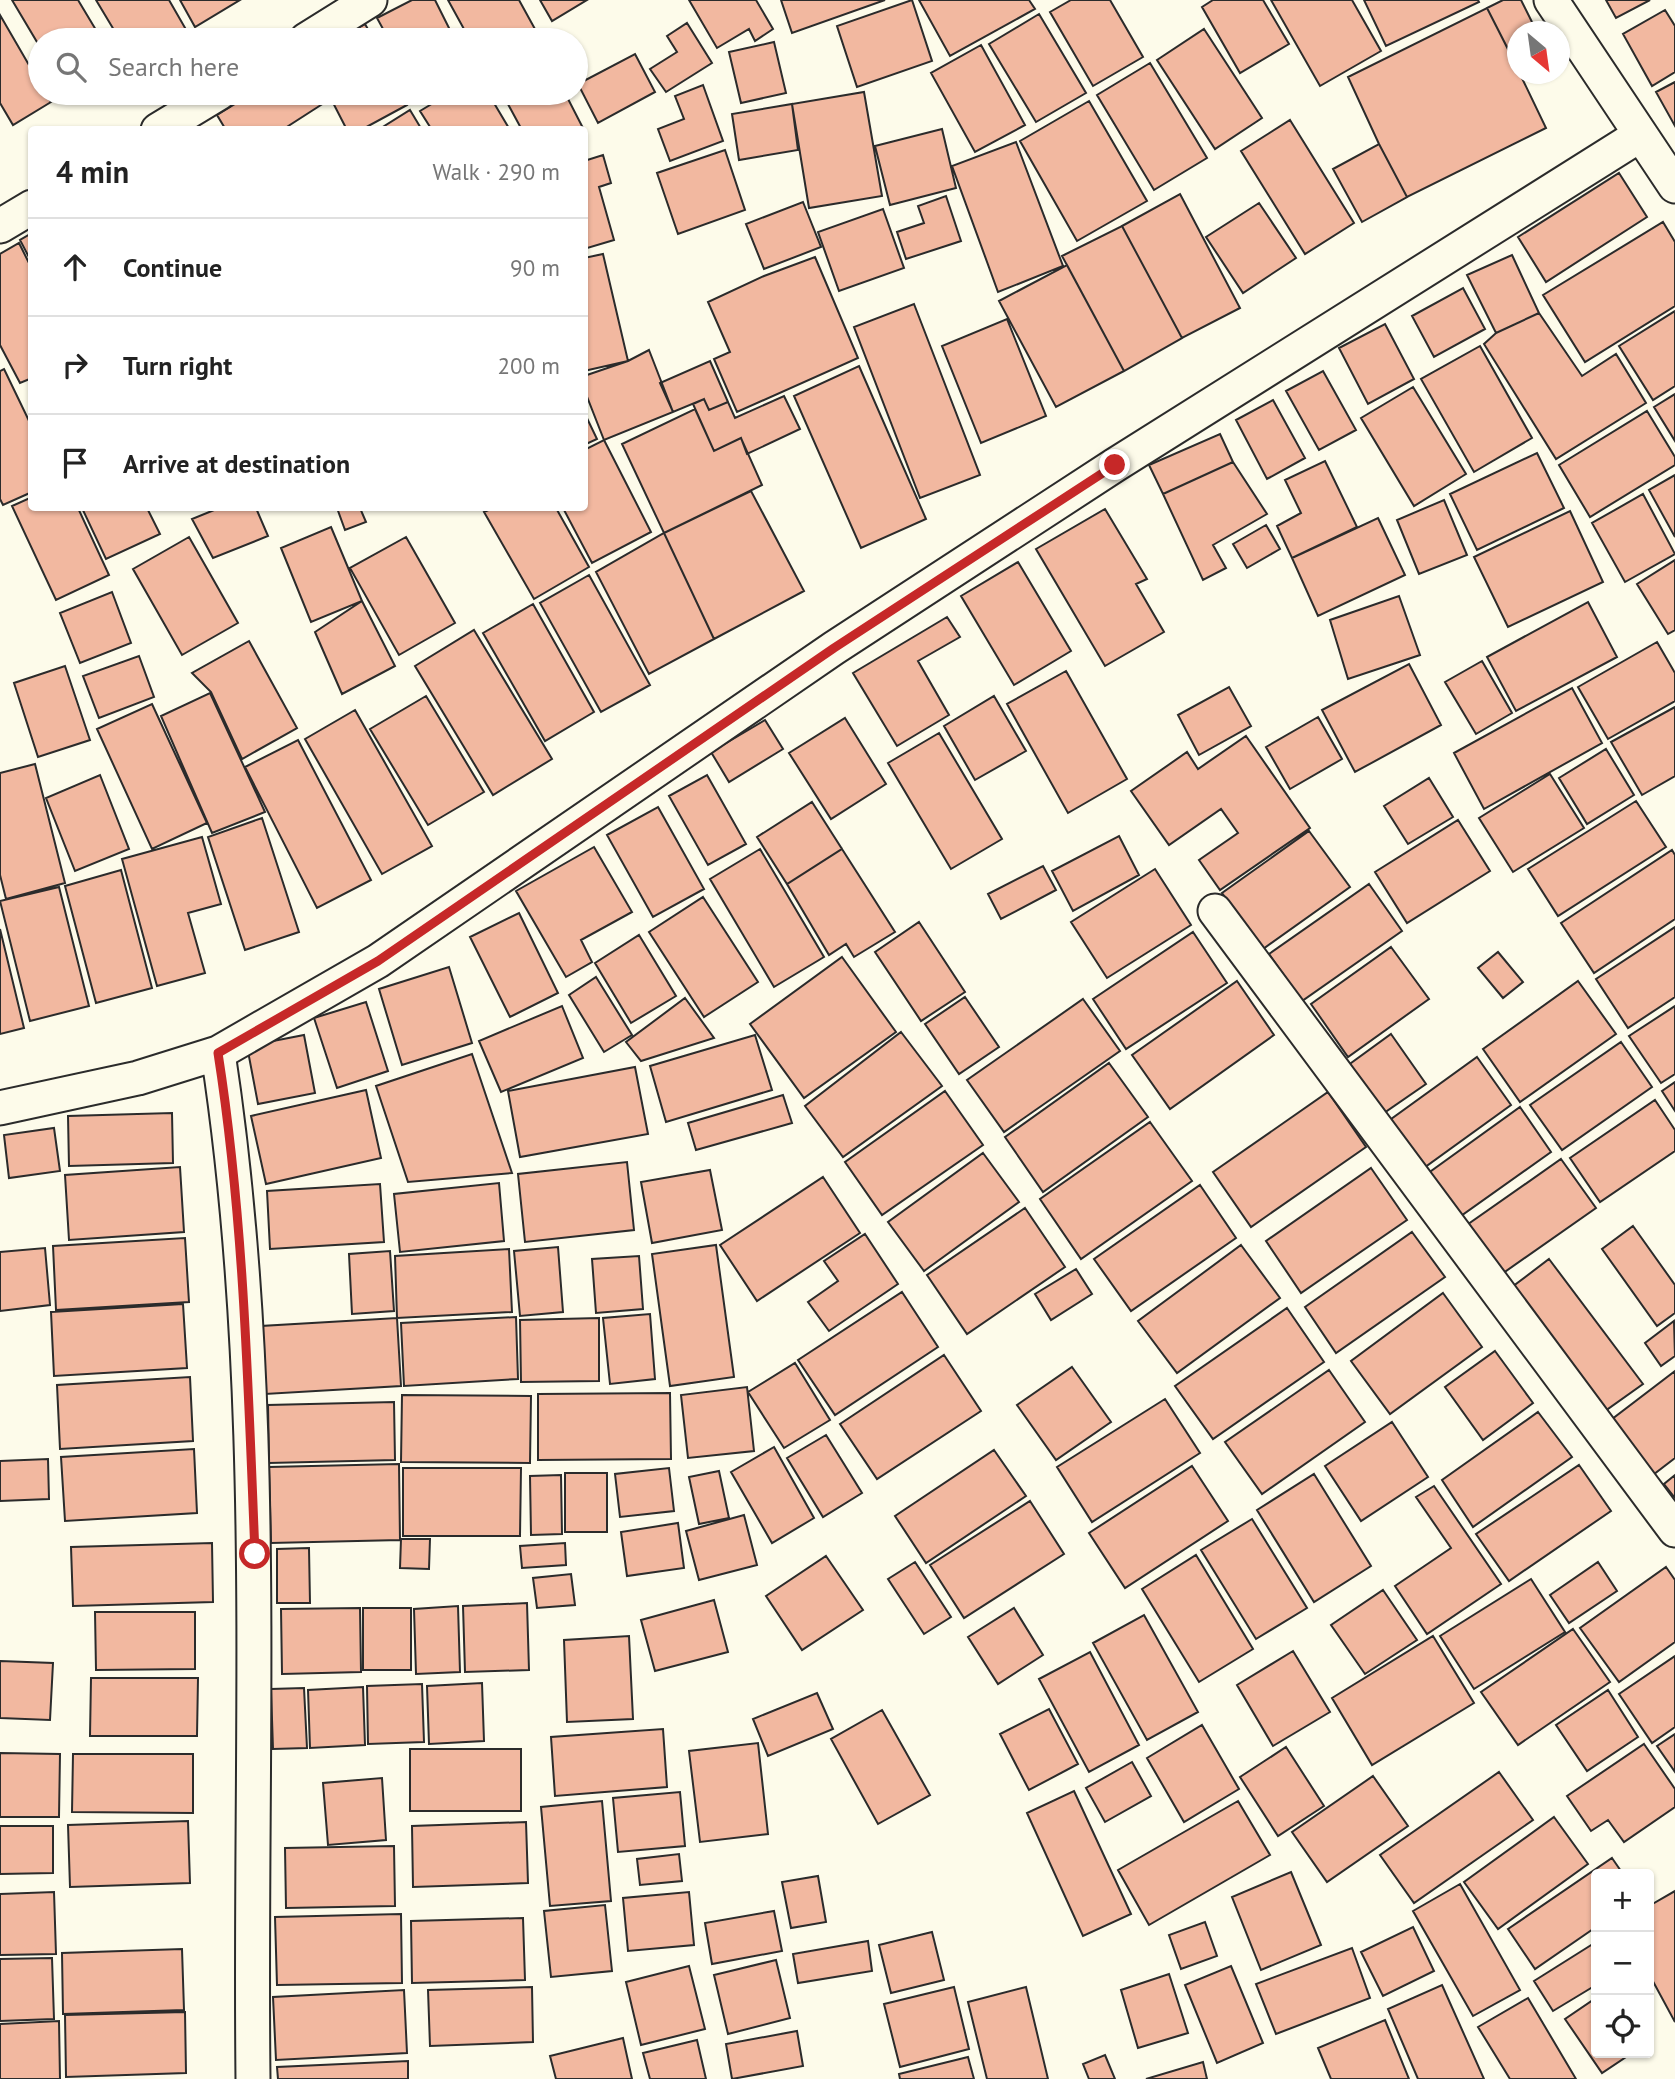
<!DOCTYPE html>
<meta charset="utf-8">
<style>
body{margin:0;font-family:"PT Sans",sans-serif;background:#f6f6f6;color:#222}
.controls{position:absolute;right:21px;bottom:21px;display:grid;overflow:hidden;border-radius:7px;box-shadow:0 2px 5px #0004}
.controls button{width:63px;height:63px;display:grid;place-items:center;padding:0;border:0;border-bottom:2px solid #e0e0e0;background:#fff;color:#222;font:35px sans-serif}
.compass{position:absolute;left:1507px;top:21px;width:63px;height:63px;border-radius:50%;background:#fff;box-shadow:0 2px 5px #0004;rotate:151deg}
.stop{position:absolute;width:21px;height:21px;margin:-16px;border:5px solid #c62828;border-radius:50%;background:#fff}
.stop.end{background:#c62828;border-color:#fff;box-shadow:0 2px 7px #0008}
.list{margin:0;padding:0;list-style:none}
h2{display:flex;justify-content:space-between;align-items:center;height:91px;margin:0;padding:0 28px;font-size:30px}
h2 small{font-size:23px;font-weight:400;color:#767676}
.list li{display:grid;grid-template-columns:46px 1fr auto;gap:21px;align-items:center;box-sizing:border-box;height:98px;padding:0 28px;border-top:2px solid #e0e0e0}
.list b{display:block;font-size:26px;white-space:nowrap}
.list em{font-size:23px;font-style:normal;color:#767676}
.icon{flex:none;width:38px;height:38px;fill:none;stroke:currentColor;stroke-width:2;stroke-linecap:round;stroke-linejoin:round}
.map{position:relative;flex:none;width:1675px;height:2079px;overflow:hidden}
.search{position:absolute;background:#fff;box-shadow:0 2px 5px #0004;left:28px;top:28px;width:560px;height:77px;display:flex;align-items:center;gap:18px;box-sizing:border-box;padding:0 24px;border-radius:38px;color:#767676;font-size:26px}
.panel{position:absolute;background:#fff;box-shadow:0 2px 5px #0004;left:28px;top:126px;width:560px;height:385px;border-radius:7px}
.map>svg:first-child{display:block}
.building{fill:#f2b8a0;stroke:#2b2b2b;stroke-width:2}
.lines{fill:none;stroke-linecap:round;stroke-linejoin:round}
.street-casing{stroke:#2b2b2b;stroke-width:37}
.street{stroke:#fdfbea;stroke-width:33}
.route{stroke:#c62828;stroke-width:9}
</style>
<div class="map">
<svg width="1675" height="2079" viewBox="0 0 1675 2079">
<rect width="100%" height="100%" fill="#fdfbea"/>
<!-- building -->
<path class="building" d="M12 0H78L102 40H40V47Z
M96 0H169L192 40H120Z
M180 0H240L195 27Z
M412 0H435L455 40H389L377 18Z
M448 0H519L541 40H470Z
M540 0H587L552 21Z
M689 0H756L773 29 755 41 749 29 717 48Z
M781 0H885L792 33Z
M912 0 932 61 857 87 837 26Z
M919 0H1029L1035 9 950 56Z
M1071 0H1110L1143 57 1093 86 1050 12Z
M1213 0H1263L1289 44 1240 73 1202 7Z
M1271 0H1352L1381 51 1320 86Z
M1364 0H1478L1479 2 1386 46Z
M1503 0H1521L1537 32H1518V50L1510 53 1487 8Z
M1606 0H1650L1616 18Z
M1487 8 1518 69V74H1520L1546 128 1407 197 1379 144 1348 77Z
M1665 10 1675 26V72L1652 86 1623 34Z
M1039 14 1086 93 1036 122 989 44Z
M0 15 40 84V93H45L51 102 13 125 0 103Z
M687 23 712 63 666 92 650 69 677 52 667 36Z
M365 24 374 40H334Z
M1204 29 1262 118 1215 149 1157 60Z
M774 42 786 93 741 103 729 52Z
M981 45 1025 125 975 152 931 73Z
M635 54 655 92 598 123 578 84Z
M1150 63 1207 158 1154 190 1097 95Z
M1675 82V126L1656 92Z
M703 85 723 141 670 161 658 129 684 119 675 96Z
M864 92 882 196 809 208 792 104Z
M253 93H318L324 103 282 130H226L217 115Z
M328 93H400L407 105 361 130H347Z
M450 93H488L510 130H432L420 111Z
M502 93H565L584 130H522Z
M1089 101 1147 201 1077 241 1020 141Z
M792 104 798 150 739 160 732 114Z
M410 110 422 130H378Z
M1290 120 1354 223 1305 254 1241 151Z
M942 129 956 188 890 205 875 146Z
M1016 142 1063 266 998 292 952 166Z
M1379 144 1407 197 1362 222 1333 169Z
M725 150 745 210 678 234 657 173Z
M603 155 611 183 599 187 614 240 584 249V161Z
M1619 173 1647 217 1546 282 1518 237Z
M1180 194 1240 308 1182 338 1122 226Z
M946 196 961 241 906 259 897 232 924 223 918 206Z
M803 202 821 247 764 269 746 224Z
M1259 203 1296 258 1243 293 1206 237Z
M883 209 904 268 839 291 818 232Z
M1663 222 1675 242V306L1585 362 1543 295Z
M1122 226 1182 338 1124 371 1062 256Z
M32 233V263L20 240Z
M19 243 32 269V378L20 383 0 345V254Z
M603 254 628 361 584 371V258Z
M1512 255 1539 313 1496 333 1467 275Z
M815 257 858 358 737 412 714 359 730 352 708 302 764 276Z
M1067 265 1124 371 1056 407 999 301Z
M1463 288 1485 329 1434 357 1412 316Z
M914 304 980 475 920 498 854 327Z
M1675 311V386L1653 400 1619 346Z
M1539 313 1582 376 1616 354 1646 403 1556 459 1484 344 1496 333Z
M1007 319 1046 416 981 443 942 346Z
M1385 324 1414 379 1368 404 1339 348Z
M1480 346 1532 438 1474 472 1421 379Z
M649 350 673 412 604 440 584 389V376L628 361Z
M710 361 728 402 709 410 704 399 673 412 660 383Z
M859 366 926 519 861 548 794 396Z
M4 369 32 427V492L3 505 0 499V371Z
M1323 371 1356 430 1319 450 1286 391Z
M1413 387 1466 474 1414 506 1361 418Z
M1675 394V441L1654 407Z
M784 396 800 429 747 454 741 438 714 451 693 404 704 399 709 410 728 402 735 418Z
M1273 400 1305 458 1267 479 1236 420Z
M695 409 714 451 741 438 762 485 664 533 622 444Z
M1647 411 1675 457V465L1590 517 1559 465Z
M584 412 597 439 584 445Z
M1220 434 1233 462 1163 494 1149 465Z
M604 440 651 532 592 563 563 508H584V450Z
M1537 453 1564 508 1477 550 1450 494Z
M1325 461 1357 527 1292 558 1277 526 1301 513 1285 480Z
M1233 462 1267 514 1213 545 1226 568 1203 580 1163 494Z
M1675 475V537L1649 490Z
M751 491 804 591 714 639 664 533Z
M1643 494 1675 554 1625 582 1592 523Z
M32 497V508H78L109 575 56 600 12 506Z
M1444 500 1467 555 1419 574 1397 520Z
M82 508H147L160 534 106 559Z
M219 508H256L268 536 213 558 192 519Z
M337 508H360L366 522 345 530Z
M493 508H556L589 567 534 599 484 512Z
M1105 509 1147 579 1136 584 1164 632 1105 666 1036 549Z
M1570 511 1603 582 1508 627 1474 557Z
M1378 518 1405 575 1318 616 1292 558Z
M1266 525 1280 549 1247 568 1233 544Z
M331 527 362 601 311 622 281 548Z
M664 533 714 639 649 674 596 572Z
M189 537 238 623 182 655 133 569Z
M406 537 455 623 399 655 350 568Z
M1675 560V630L1668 634 1637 584Z
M1018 562 1071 651 1014 685 961 596Z
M589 575 650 685 601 712 540 603Z
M112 592 131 643 80 663 60 613Z
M1399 596 1420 655 1348 679 1330 620Z
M362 601 395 666 342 694 315 632Z
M1588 602 1617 657 1516 711 1487 657Z
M533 604 594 712 545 741 483 633Z
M947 617 960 637 918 661 949 715 897 746 853 673Z
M474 630 552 759 493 795 415 666Z
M249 641 297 728 242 759 211 692 192 673Z
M1657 642 1675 673V701L1608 739 1578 687Z
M139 656 154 697 99 718 83 676Z
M1482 661 1512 713 1476 734 1445 682Z
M1409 664 1441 725 1355 772 1322 710Z
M65 666 90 740 38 757 14 683Z
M1066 671 1127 779 1068 813 1007 704Z
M1229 687 1251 726 1199 755 1178 715Z
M1572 688 1602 743 1484 809 1454 753Z
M210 693 265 812 212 833 161 716Z
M426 696 484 792 428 825 370 729Z
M994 696 1026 751 975 780 944 726Z
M152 704 207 823 152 849 97 729Z
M1675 707V776L1642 795 1611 742Z
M355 710 432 846 382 874 305 739Z
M1318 717 1342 759 1290 789 1266 747Z
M845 718 886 784 831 819 789 753Z
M765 720 783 749 729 782 711 752Z
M939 733 1002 839 951 869 888 763Z
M1246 736 1310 828 1220 890 1199 860 1238 833 1221 809 1169 845 1131 791 1187 752 1198 769Z
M298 740 371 880 317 908 245 767Z
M1606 749 1634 795 1587 824 1559 778Z
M35 764 65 883 6 899 0 875V773Z
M1550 774 1584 828 1513 872 1479 818Z
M100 775 129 849 75 871 46 798Z
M707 775 746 844 708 865 669 796Z
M1429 778 1453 817 1408 844 1384 806Z
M1636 801 1666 847 1558 916 1528 869Z
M812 802 842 849 787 884 757 837Z
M658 807 704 889 653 917 607 835Z
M262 818 299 932 245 950 208 837Z
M1458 820 1490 871 1407 923 1375 872Z
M1309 831 1350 887 1263 949 1222 893Z
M1119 836 1139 875 1073 911 1052 871Z
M202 837 221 904 188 913 205 973 157 986 122 859Z
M594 847 632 912 581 940 592 962 566 977 516 891Z
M760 849 824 957 774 987 710 879Z
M842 849 895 932 854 957 846 944 829 955 787 884Z
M1672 850 1675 855V919L1594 973 1561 923Z
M1043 866 1056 890 1001 919 988 894Z
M1155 869 1191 925 1107 978 1071 922Z
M121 870 152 988 96 1003 65 886Z
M1369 884 1402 931 1302 1001 1269 954Z
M59 887 89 1006 30 1021 0 901Z
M703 897 758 982 704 1017 649 932Z
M519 913 558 993 510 1017 470 937Z
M919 922 965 992 921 1021 875 952Z
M1675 927V997L1628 1028 1596 979Z
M0 929 24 1028 0 1034Z
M1193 932 1227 983 1126 1049 1093 999Z
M639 935 676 996 631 1023 595 963Z
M1391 947 1429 999 1348 1057 1311 1004Z
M1498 952 1523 982 1503 998 1478 968Z
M842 957 896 1032 804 1098 750 1024Z
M449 967 472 1043 402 1065 379 989Z
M596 977 632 1035 604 1052 569 995Z
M1237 981 1274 1035 1170 1109 1132 1055Z
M1578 981 1616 1034 1520 1102 1483 1049Z
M965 997 999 1047 959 1074 925 1024Z
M685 998 714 1038 641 1061 626 1042Z
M1083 999 1120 1051 1004 1132 967 1080Z
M366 1002 388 1071 337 1088 314 1018Z
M562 1006 583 1058 501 1092 479 1041Z
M1675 1006V1074L1661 1083 1629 1036Z
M901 1032 942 1086 843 1157 805 1106Z
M1391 1034 1426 1084 1381 1115 1347 1066Z
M304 1035 315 1093 258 1104 247 1046Z
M755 1035 772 1090 666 1122 650 1066Z
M1621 1042 1652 1087 1562 1150 1530 1105Z
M472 1054 512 1173 408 1182 376 1086Z
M1477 1057 1511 1105 1421 1170 1387 1122Z
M1109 1063 1148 1117 1043 1192 1005 1137Z
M635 1067 648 1134 520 1157 508 1091Z
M1675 1082V1111L1662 1091Z
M366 1090 381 1158 266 1184 251 1116Z
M945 1091 983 1145 882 1215 845 1162Z
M1328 1092 1366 1147 1251 1227 1213 1172Z
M783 1095 792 1123 696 1150 688 1123Z
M1655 1100 1675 1130V1151L1600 1202 1570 1158Z
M1520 1107 1551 1152 1458 1218 1427 1174Z
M172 1113 173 1163 69 1166 68 1116Z
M1150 1122 1192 1181 1081 1259 1040 1199Z
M54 1128 60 1171 9 1178 4 1135Z
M983 1153 1019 1202 924 1271 888 1222Z
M1561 1159 1596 1208 1499 1276 1464 1227Z
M627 1162 634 1230 525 1242 518 1174Z
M180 1167 184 1232 69 1240 65 1175Z
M1371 1168 1407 1220 1301 1293 1266 1241Z
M710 1170 722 1230 652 1243 641 1182Z
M823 1177 860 1233 757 1301 720 1245Z
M499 1183 504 1241 400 1252 394 1194Z
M380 1184 384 1242 270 1249 267 1191Z
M1200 1185 1236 1238 1131 1311 1094 1259Z
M1025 1208 1065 1267 967 1334 927 1275Z
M1633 1226 1675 1285V1313L1657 1326 1602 1249Z
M1412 1232 1445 1277 1336 1353 1305 1307Z
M865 1234 898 1284 829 1331 808 1302 838 1281 824 1261Z
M185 1238 189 1302 56 1310 53 1246Z
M716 1245 734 1377 670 1386 652 1254Z
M1241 1245 1280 1298 1177 1373 1138 1321Z
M558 1247 563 1312 520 1316 514 1251Z
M45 1248 50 1305 0 1311V1252Z
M509 1249 512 1312 397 1318 395 1256Z
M390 1251 394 1311 352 1314 349 1254Z
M639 1256 643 1309 596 1313 592 1259Z
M1549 1259 1643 1384 1605 1411 1512 1287Z
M1076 1269 1092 1294 1051 1320 1035 1294Z
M902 1292 938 1347 835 1415 798 1360Z
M1443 1293 1482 1347 1390 1414 1351 1361Z
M183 1304 187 1368 54 1376 51 1312Z
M1287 1308 1324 1362 1213 1439 1175 1386Z
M650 1314 655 1379 610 1384 603 1318Z
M516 1317 518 1379 404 1386 401 1323Z
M397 1318 401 1386 265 1394 261 1326Z
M599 1318V1381L521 1382 520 1320Z
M1674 1321 1675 1356 1661 1366 1645 1343Z
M1495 1351 1533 1403 1483 1440 1445 1387Z
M944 1355 981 1411 877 1479 840 1424Z
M795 1363 830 1420 784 1448 748 1392Z
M1072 1367 1111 1422 1056 1460 1017 1405Z
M1329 1370 1365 1422 1262 1494 1225 1442Z
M1675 1371V1458L1645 1481 1603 1426Z
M190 1377 193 1441 60 1449 57 1385Z
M747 1387 754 1451 688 1458 681 1395Z
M670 1393 671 1459 538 1460V1394Z
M402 1395 531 1396 530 1463 401 1462Z
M1165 1399 1200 1453 1092 1522 1057 1467Z
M394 1402 395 1460 269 1463 268 1405Z
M1538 1412 1572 1457 1473 1527 1442 1480Z
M1392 1422 1428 1477 1361 1521 1325 1466Z
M826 1435 862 1493 823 1517 787 1458Z
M774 1447 814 1518 772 1543 731 1472Z
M194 1449 197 1513 65 1521 61 1457Z
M994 1450 1026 1496 926 1563 895 1516Z
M48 1459 49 1499 0 1501V1461Z
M399 1464 400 1540 271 1543 269 1467Z
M1579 1465 1611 1511 1509 1581 1476 1534Z
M1192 1466 1228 1521 1125 1588 1089 1533Z
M403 1468H521L520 1536H403Z
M669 1468 674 1511 620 1517 615 1474Z
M719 1471 729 1518 699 1524 689 1477Z
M565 1473H607V1532H565Z
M1314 1474 1371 1566 1314 1602 1257 1510Z
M561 1475 562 1534 531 1535 530 1476Z
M1675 1475V1498L1664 1484Z
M1434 1486 1501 1584 1427 1634 1395 1586 1451 1548 1416 1497Z
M1030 1501 1064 1554 964 1618 930 1565Z
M744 1515 757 1565 699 1580 686 1531Z
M1252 1519 1307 1608 1256 1639 1201 1550Z
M678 1523 684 1568 627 1576 621 1532Z
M401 1539H430L429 1569 400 1568Z
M212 1543 213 1602 73 1606 71 1547Z
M565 1543 566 1565 522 1568 520 1546Z
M309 1548 310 1603H277V1549Z
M1196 1555 1253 1649 1199 1682 1142 1589Z
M826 1556 863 1610 802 1650 766 1596Z
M915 1562 951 1617 924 1634 888 1579Z
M1598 1562 1617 1591 1569 1623 1550 1595Z
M1666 1567 1675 1580V1642L1619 1682 1580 1628Z
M571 1574 575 1605 537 1608 533 1578Z
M1531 1579 1565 1632 1474 1689 1440 1636Z
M1383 1590 1417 1640 1365 1674 1331 1625Z
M714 1600 728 1652 655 1671 641 1620Z
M527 1603 529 1670 465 1672 463 1606Z
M458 1606 460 1672 416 1674 414 1609Z
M360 1608 361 1672 282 1674 281 1609Z
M363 1608H411V1670H363Z
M1014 1608 1043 1655 998 1684 968 1637Z
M95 1612H195V1669L96 1670Z
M1144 1615 1198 1712 1147 1740 1093 1643Z
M1573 1629 1610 1682 1518 1745 1481 1692Z
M629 1636 633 1719 567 1722 564 1640Z
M1433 1636 1474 1703 1372 1765 1332 1698Z
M1293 1651 1330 1712 1273 1746 1237 1685Z
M1090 1652 1139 1745 1089 1772 1039 1679Z
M1675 1656V1727L1652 1743 1619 1694Z
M0 1661 53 1663 50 1720 0 1718Z
M91 1678H198L197 1736H90Z
M482 1683 484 1741 429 1744 427 1686Z
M422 1684 424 1742 368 1744 367 1686Z
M363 1687 365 1745 310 1748 308 1690Z
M304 1688 307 1748 273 1749 271 1689Z
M1608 1690 1638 1737 1587 1771 1556 1725Z
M817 1693 833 1729 768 1756 753 1719Z
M1049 1709 1078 1764 1029 1790 1000 1734Z
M882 1710 930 1795 878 1824 831 1739Z
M1202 1725 1239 1789 1184 1822 1147 1758Z
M663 1729 667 1787 555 1796 551 1737Z
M1675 1734V1772L1657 1746Z
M758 1743 768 1834 700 1842 689 1751Z
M1644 1744 1675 1789V1807L1624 1842 1608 1820 1591 1831 1567 1796Z
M1286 1747 1324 1806 1278 1836 1240 1777Z
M410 1749H521V1811H410Z
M0 1753 60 1754 59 1817H0Z
M73 1754H193V1813L72 1812Z
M1132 1762 1151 1796 1105 1822 1086 1788Z
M1499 1772 1533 1820 1414 1903 1380 1855Z
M1373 1776 1408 1826 1327 1882 1292 1832Z
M382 1778 386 1840 328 1845 323 1783Z
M1074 1791 1131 1914 1083 1936 1027 1813Z
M680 1792 685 1846 618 1852 613 1798Z
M602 1801 611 1901 550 1906 541 1807Z
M1238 1801 1270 1855 1149 1925 1118 1870Z
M1554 1817 1588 1864 1498 1929 1464 1882Z
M188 1821 190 1883 70 1887 68 1825Z
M526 1822 528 1883 413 1887 412 1826Z
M0 1826H53V1873L0 1874Z
M394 1846 395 1906 286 1908 285 1848Z
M679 1854 682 1881 640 1885 637 1859Z
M1612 1858 1623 1874H1596V1927L1535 1969 1508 1929Z
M1291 1872 1321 1945 1261 1970 1232 1897Z
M818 1876 826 1922 791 1928 782 1882Z
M1460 1884 1520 1990 1473 2016 1413 1911Z
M1675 1891V2022L1649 1974V1906Z
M54 1892 56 1954 0 1955V1894Z
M689 1892 694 1945 628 1951 623 1898Z
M605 1905 612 1971 551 1977 544 1911Z
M774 1911 782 1951 712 1964 705 1923Z
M401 1914 402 1983 277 1985 275 1917Z
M523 1918 525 1980 412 1983 411 1921Z
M1205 1922 1217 1956 1181 1969 1169 1935Z
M1413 1927 1434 1971 1383 1996 1361 1952Z
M932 1932 944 1980 891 1993 879 1945Z
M868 1941 872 1971 798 1983 793 1954Z
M1596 1942V1985L1553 2011 1534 1981Z
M1352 1948 1370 1998 1276 2034 1256 1984Z
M182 1949 184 2010 63 2014 62 1953Z
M52 1958 54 2019 0 2021V1959Z
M776 1960 790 2018 728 2034 714 1975Z
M689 1966 705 2029 641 2045 626 1982Z
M1231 1966 1263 2043 1217 2063 1185 1985Z
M1169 1974 1188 2033 1138 2048 1121 1990Z
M1442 1985 1484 2079H1418L1388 2009Z
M532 1987 533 2042 430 2046 428 1990Z
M954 1987 969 2049 900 2067 884 2004Z
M1026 1987 1048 2079H987L968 2002Z
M404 1990 407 2053 276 2060 273 1997Z
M1528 1998 1576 2079H1510L1478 2027Z
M1596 1998V2053H1632L1602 2073 1565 2019Z
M185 2012 186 2073 66 2077 65 2015Z
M1385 2020 1409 2079H1331L1318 2048Z
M59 2021 60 2079H0V2024Z
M797 2031 803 2066 732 2079 726 2044Z
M623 2038 632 2079H556L550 2056Z
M697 2040 706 2079H650L643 2053Z
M1105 2055 1115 2079H1089L1083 2064Z
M968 2057 974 2079H900L899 2074Z
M408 2061V2079H278L277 2067Z
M1203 2062 1207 2079H1146Z"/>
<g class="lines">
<defs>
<path id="street" d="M1551 0 1675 186
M306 40 370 0
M158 130 219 93
M0 226 32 207
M1215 911 1675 1530
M218 1053C270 1393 249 1737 253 2079
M0 1108 138 1078 218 1053 378 961 834 648 1115 465 1640 135"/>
</defs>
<!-- street casing -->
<use href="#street" class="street-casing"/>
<!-- street -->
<use href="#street" class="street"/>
</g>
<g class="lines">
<!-- route -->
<path class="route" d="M255 1554C248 1386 244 1219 218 1053L378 961 834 648 1115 465"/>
</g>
</svg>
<div class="controls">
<button>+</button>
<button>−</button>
<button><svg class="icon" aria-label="locate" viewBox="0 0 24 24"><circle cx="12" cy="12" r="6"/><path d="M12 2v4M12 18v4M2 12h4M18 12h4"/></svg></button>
</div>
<svg class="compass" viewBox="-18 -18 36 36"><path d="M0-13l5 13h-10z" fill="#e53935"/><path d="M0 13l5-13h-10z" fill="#767676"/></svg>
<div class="stop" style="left:255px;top:1554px"></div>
<div class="stop end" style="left:1115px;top:465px"></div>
<div class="search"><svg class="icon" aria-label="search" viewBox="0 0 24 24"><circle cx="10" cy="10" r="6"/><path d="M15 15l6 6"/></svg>Search here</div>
<section class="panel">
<h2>4 min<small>Walk · 290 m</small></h2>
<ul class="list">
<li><svg class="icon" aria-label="ahead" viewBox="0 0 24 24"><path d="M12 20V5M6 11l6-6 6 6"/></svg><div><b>Continue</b></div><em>90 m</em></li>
<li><svg class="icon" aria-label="right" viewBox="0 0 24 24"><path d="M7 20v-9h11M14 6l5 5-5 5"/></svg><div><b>Turn right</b></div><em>200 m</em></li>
<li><svg class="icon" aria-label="arrive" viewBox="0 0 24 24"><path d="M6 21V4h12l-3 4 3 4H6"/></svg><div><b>Arrive at destination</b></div></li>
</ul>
</section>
</div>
